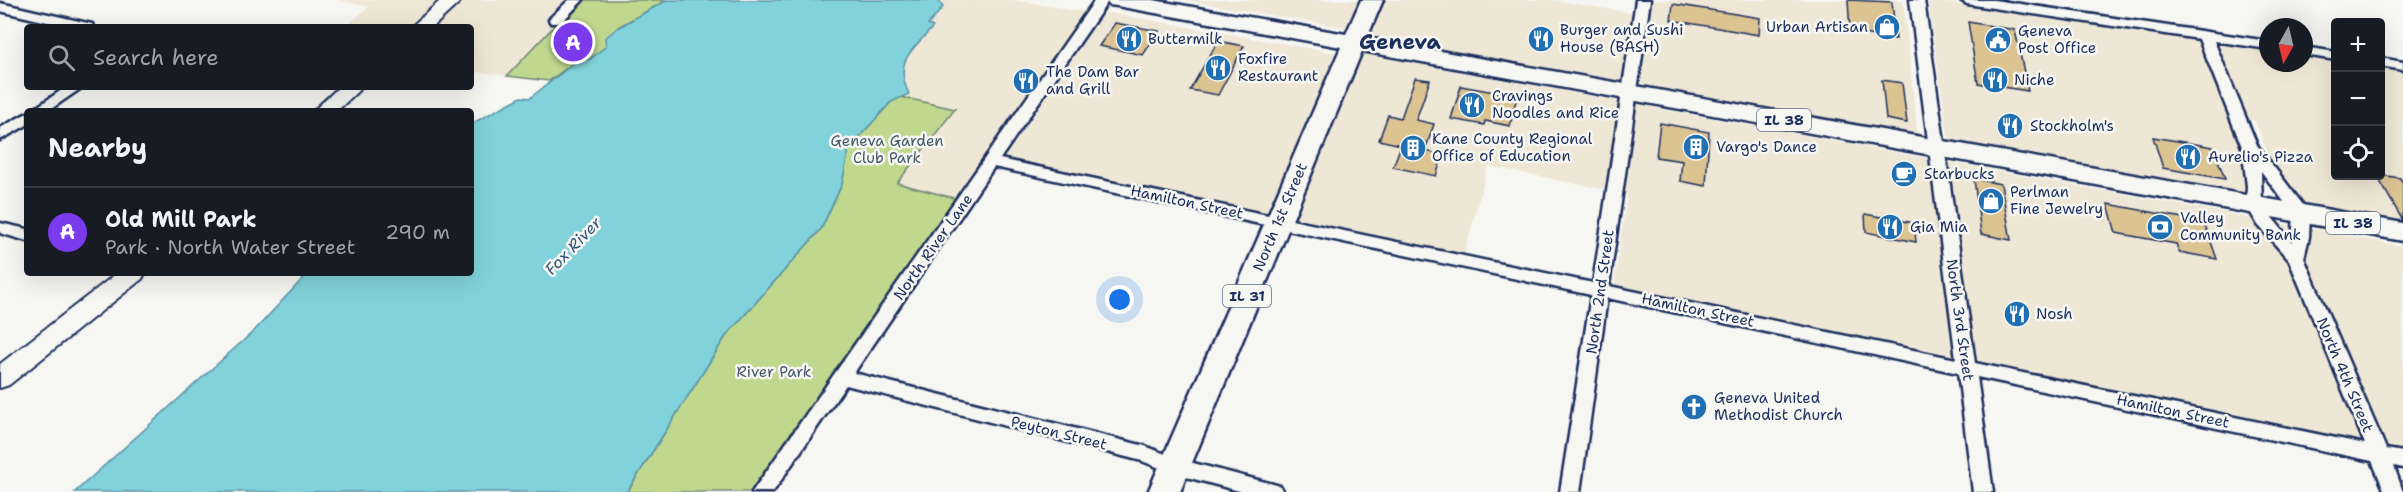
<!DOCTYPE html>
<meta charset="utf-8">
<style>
body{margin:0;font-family:"Shantell Sans",sans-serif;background:#242831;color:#f1f3f6}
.controls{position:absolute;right:18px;top:18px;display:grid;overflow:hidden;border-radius:6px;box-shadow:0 6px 24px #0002}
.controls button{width:54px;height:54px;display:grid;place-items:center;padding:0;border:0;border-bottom:2px solid #363941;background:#171b24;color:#f1f3f6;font:30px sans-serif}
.compass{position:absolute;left:2259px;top:18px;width:54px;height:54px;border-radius:50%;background:#171b24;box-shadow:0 6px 24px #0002;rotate:188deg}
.you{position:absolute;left:1120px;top:300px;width:21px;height:21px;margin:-15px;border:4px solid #fff;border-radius:50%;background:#1a73e8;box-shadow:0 0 0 9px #1a73e833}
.badge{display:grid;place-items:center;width:39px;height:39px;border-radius:50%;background:#7c3aed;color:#fff;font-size:20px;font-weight:700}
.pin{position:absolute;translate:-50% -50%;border:3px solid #fff;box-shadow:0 2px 6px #0006}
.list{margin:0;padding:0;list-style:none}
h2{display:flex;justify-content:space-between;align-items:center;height:78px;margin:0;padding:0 24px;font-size:26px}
h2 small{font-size:20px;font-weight:400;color:#9ea1a6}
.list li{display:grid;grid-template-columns:39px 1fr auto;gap:18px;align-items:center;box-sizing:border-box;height:90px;padding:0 24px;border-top:2px solid #363941}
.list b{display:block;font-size:22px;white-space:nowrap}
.list p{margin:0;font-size:20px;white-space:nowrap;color:#9ea1a6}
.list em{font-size:20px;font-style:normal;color:#9ea1a6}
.icon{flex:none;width:33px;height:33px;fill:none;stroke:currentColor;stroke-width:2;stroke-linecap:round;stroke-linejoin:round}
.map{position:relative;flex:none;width:2403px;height:492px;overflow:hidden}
.search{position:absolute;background:#171b24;box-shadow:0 6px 24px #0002;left:24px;top:24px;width:450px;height:66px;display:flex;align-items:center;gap:15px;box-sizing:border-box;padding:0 21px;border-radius:6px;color:#9ea1a6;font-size:22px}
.panel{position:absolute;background:#171b24;box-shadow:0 6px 24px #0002;left:24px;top:108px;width:450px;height:168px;border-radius:6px}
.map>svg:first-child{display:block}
.built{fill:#eee7d5}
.green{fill:#bfd88e;stroke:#6d8476;stroke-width:1.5}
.water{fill:#81d2da;stroke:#5891a8;stroke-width:1.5}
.building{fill:#dcc392;stroke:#1b2f5e;stroke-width:1.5}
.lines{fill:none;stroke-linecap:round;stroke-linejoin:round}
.street-casing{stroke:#1b2f5e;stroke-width:5}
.secondary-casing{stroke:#1b2f5e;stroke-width:4}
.primary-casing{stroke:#1b2f5e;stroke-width:5}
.street{fill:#f6f6f2;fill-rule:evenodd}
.secondary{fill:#f6f6f2;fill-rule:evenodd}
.primary{fill:#f6f6f2;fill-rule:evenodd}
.labels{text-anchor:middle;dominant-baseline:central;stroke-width:5;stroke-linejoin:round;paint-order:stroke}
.shield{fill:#f6f6f2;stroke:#5d6b8a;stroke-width:1.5}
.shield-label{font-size:14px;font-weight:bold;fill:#1b2f5e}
.poi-label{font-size:15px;fill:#1b2f5e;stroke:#f6f6f2;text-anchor:start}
.park-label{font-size:15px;fill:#44596a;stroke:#f6f6f2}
.street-label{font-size:15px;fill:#1b2f5e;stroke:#f6f6f2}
.water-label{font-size:16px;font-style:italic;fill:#34587d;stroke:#f6f6f2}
.district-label{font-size:21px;font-weight:bold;fill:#1b2f5e;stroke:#f6f6f2}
</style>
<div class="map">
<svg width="2403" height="492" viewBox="0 0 2403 492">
<rect width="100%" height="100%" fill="#f6f6f2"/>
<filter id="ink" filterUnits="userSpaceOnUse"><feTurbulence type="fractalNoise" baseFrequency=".0167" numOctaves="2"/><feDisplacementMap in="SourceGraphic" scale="12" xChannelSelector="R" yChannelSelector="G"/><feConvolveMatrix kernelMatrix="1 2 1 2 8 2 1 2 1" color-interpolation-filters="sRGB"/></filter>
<g filter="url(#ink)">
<!-- built -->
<path class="built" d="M337 0H439L409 27H345L369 7Z
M463 0H579L507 76 471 71V27H429Z
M936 0H1014L1089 13 953 198 896 183 954 109 901 97 859 84Z
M1184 0H1358L1346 28Z
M1383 0H1553L1633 13 1623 83 1368 37Z
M1653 0H1903L1918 137 1641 87Z
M1928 0 2201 41 2265 199 1949 143Z
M1104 12 1336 53 1267 217 1002 162Z
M2213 39 2268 47V63H2304V53L2335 58 2336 176H2380L2381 64 2403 68V221L2288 201 2254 120 2244 118Z
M1363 54 2403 246V457L1614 286 1627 194 1488 166 1464 255 1294 218Z"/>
<!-- green -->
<path class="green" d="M579 0H667L618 27 606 46 598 53 590 59 575 62 549 81 507 76Z
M901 97 955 109 897 183 965 201 762 492H627L726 336 821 229 842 184 849 148 891 102Z"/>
<!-- water -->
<path class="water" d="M667 0H938L943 7 928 25 933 27C912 51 893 61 909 94L891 102 849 148 842 184 821 229 726 336 627 492H75L255 330 308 273H471V124L521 97 530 98 575 62 590 59 606 46 605 38 619 27Z"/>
<!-- building -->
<path class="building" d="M1848 0 1892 2 1896 39 1850 32Z
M1673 4 1760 18 1759 35 1671 20Z
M1968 22 2015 30 2028 91 1978 83Z
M1115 23 1159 31 1143 55 1099 46Z
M1218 41 1244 46 1218 95 1190 90Z
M1415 78 1430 80 1416 120 1434 124 1425 151 1443 155 1436 176 1393 167 1401 145 1379 140 1388 115 1401 118Z
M1882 80 1902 83 1907 123 1886 119Z
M1461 86 1517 96 1510 126 1485 121 1484 125 1451 119Z
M1660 123 1709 132 1706 186 1680 181 1682 161 1656 157Z
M2153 137 2213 147 2225 179 2163 168Z
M2380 175 2400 178 2403 184V221L2377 176Z
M1974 179 2001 184 2011 240 1981 234Z
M2108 204 2204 222 2217 259 2179 252 2176 244 2116 233Z
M1865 214 1914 223 1916 242 1866 232Z"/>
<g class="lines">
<defs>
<path id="street" d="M569 0H583L561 23H551L549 20 551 17Z
M1095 0H1109L1000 159 1593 283 1636 0H1650L1609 286 1956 359 1910 0H1924L1975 363 2365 444 2289 260 2258 225 2246 205 2247 186 2242 147 2199 39 1967 4 1960 0H1994L2268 41V49L2214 41 2257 145 2310 214 2309 237 2304 258 2386 449 2403 452V468L2394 466 2403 492H2385L2372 461 1977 377 1993 492H1973L1958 373 1607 298 1580 492H1560L1591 295 994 167 854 373 1145 446 1178 459 1273 484 1280 486 1283 492H1243L1175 474 1142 461 846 385 773 492H752ZM2261 171 2294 215 2292 242 2262 205Z
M0 3 92 24 94 27H69L0 11Z
M2304 47 2336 52V60L2304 55Z
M2380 58 2403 62V70L2380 66Z
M66 87H83L48 111H31Z
M27 113V125L0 140V128Z
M0 223 27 229V241L0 233Z"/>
<path id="secondary" d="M441 0H462L433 27H411Z
M339 87H362L337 111H313Z
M117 273H145L142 279 9 385 0 388V364Z"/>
<path id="primary" d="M1106 0H1153L1346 34 1361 0H1383L1367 38 2403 223V241L1362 51 1180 492H1148L1341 47 1117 6 1109 5Z"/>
</defs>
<!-- street casing -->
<use href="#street" class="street-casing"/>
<!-- secondary casing -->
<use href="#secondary" class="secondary-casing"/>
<!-- primary casing -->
<use href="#primary" class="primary-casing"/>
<!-- street -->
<use href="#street" class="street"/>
<!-- secondary -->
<use href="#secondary" class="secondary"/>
<!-- primary -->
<use href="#primary" class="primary"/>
</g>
</g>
<!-- icons -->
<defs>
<symbol id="shop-disc" viewBox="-11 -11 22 22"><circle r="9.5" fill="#1f6fb2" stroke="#f6f6f2"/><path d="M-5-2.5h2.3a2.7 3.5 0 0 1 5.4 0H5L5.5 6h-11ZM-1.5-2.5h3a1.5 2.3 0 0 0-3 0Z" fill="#fff"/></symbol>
<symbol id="restaurant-disc" viewBox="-11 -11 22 22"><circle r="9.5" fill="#1f6fb2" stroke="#f6f6f2"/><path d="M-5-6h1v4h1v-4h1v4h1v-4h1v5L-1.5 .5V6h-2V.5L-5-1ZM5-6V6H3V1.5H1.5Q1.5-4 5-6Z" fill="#fff"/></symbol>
<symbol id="civic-disc" viewBox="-11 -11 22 22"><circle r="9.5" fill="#1f6fb2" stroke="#f6f6f2"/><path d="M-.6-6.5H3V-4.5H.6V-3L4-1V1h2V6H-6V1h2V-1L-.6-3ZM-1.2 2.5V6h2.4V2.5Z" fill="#fff"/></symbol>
<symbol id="building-disc" viewBox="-11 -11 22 22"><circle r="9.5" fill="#1f6fb2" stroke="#f6f6f2"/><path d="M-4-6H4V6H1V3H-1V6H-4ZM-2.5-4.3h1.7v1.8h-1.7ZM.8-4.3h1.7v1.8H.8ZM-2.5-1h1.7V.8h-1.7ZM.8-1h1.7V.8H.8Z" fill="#fff"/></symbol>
<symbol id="cafe-disc" viewBox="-11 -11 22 22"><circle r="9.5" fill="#1f6fb2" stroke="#f6f6f2"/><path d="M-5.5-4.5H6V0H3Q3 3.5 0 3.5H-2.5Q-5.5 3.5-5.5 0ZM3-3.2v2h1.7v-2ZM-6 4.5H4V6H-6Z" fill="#fff"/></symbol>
<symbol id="bank-disc" viewBox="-11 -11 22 22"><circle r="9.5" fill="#1f6fb2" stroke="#f6f6f2"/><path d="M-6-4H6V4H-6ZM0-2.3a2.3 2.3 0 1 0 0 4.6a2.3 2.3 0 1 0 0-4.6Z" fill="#fff"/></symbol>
<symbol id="church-disc" viewBox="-11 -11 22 22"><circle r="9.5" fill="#1f6fb2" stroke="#f6f6f2"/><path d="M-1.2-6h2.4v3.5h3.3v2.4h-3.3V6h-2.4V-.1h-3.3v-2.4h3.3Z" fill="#fff"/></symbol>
</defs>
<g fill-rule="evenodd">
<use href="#shop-disc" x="1872" y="12" width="30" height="30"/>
<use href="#restaurant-disc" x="1114" y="24" width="30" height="30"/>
<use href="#restaurant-disc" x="1526" y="24" width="30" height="30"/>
<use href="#civic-disc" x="1983" y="25" width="30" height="30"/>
<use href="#restaurant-disc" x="1203" y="53" width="30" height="30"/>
<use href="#restaurant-disc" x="1980" y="65" width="30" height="30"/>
<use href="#restaurant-disc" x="1011" y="66" width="30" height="30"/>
<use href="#restaurant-disc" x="1457" y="90" width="30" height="30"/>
<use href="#restaurant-disc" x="1995" y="111" width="30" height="30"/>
<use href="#building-disc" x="1681" y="132" width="30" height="30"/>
<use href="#building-disc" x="1398" y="133" width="30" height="30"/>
<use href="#restaurant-disc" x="2173" y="142" width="30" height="30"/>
<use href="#cafe-disc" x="1889" y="159" width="30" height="30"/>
<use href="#shop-disc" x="1976" y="186" width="30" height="30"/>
<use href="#restaurant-disc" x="1875" y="212" width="30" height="30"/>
<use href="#bank-disc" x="2145" y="212" width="30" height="30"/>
<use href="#restaurant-disc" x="2002" y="299" width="30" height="30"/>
<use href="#church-disc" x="1679" y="392" width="30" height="30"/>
</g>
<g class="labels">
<!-- shield labels -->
<g class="shield">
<rect x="1757" y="109" width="54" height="22" rx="4.5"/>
<rect x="2326" y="212" width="54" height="22" rx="4.5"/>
<rect x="1223" y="285" width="48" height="22" rx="4.5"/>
</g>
<g class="shield-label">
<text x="1784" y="120">IL 38</text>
<text x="2353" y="223">IL 38</text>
<text x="1247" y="296">IL 31</text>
</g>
<!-- poi labels -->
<g class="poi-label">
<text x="1868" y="27" text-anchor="end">Urban Artisan</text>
<text x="1560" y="30">Burger and Sushi<tspan x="1560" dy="17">House (BASH)</tspan></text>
<text x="2018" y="31">Geneva<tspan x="2018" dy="17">Post Office</tspan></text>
<text x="1148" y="39">Buttermilk</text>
<text x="1238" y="59">Foxfire<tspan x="1238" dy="17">Restaurant</tspan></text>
<text x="1046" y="72">The Dam Bar<tspan x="1046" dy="17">and Grill</tspan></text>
<text x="2014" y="80">Niche</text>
<text x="1492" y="96">Cravings<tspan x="1492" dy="17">Noodles and Rice</tspan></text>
<text x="2030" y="126">Stockholm's</text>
<text x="1432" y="139">Kane County Regional<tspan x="1432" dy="17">Office of Education</tspan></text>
<text x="1716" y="147">Vargo's Dance</text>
<text x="2208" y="157">Aurelio's Pizza</text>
<text x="1924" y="174">Starbucks</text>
<text x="2010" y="192">Perlman<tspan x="2010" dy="17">Fine Jewelry</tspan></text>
<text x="2180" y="218">Valley<tspan x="2180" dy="17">Community Bank</tspan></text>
<text x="1910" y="227">Gia Mia</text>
<text x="2036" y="314">Nosh</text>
<text x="1714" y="398">Geneva United<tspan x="1714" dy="17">Methodist Church</tspan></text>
</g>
<!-- park labels -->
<g class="park-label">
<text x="887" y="141">Geneva Garden<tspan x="887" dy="17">Club Park</tspan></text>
<text x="774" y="372">River Park</text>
</g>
<!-- street labels -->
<g class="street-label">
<text transform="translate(1187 202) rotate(12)">Hamilton Street</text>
<text transform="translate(1280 217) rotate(-67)">North 1st Street</text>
<text transform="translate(933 247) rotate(-55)">North River Lane</text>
<text transform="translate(1600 292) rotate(-82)">North 2nd Street</text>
<text transform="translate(1698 310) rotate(12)">Hamilton Street</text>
<text transform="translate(1960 320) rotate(82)">North 3rd Street</text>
<text transform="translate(2345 375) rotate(67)">North 4th Street</text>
<text transform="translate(2173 411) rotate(12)">Hamilton Street</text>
<text transform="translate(1059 433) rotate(14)">Peyton Street</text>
</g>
<!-- water labels -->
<g class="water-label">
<text transform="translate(573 246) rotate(-46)">Fox River</text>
</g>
<!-- district labels -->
<g class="district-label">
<text x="1400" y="42">Geneva</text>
</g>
</g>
</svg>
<div class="controls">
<button>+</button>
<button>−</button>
<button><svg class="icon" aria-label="locate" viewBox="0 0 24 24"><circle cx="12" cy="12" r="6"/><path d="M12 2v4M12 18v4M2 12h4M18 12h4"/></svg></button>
</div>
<svg class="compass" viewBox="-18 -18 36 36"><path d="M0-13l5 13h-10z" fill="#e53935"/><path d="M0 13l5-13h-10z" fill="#9ea1a6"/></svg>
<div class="you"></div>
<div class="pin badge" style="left:573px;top:42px">A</div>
<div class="search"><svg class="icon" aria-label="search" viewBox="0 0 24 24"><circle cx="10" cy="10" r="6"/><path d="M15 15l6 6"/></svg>Search here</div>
<section class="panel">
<h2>Nearby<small></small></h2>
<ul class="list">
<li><span class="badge">A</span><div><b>Old Mill Park</b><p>Park · North Water Street</p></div><em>290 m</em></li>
</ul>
</section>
</div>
